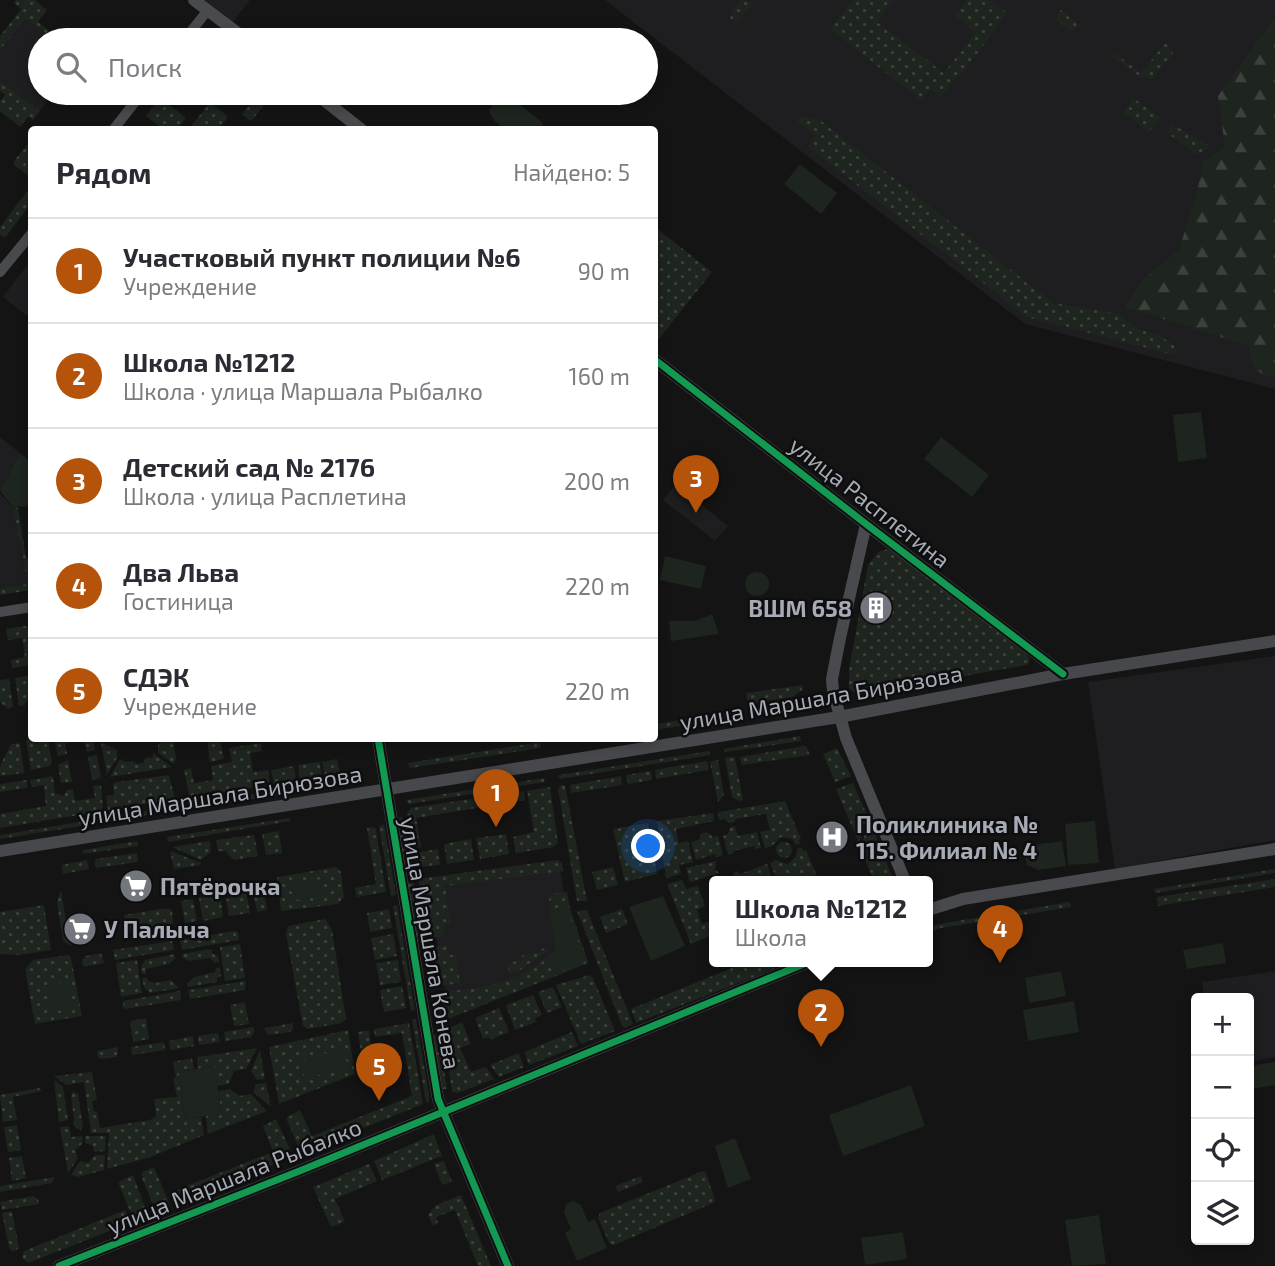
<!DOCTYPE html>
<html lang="ru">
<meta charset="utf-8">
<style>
body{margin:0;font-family:"Exo 2",sans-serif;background:#f2f2f3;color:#2b2b33}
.controls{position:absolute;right:21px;bottom:21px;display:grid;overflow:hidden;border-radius:7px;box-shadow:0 4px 10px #0003}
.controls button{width:63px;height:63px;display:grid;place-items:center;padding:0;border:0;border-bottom:2px solid #e1e1e2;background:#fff;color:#2b2b33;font:35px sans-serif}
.you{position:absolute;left:649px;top:847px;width:24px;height:24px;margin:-18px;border:5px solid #fff;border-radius:50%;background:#1a73e8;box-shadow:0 0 0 10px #1a73e833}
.badge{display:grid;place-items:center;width:46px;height:46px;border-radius:50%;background:#b45309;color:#fff;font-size:23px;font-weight:700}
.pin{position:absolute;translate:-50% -58px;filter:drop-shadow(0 2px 4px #0008)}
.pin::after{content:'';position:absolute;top:37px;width:24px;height:21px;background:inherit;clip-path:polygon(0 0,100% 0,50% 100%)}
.popup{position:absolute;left:709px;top:876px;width:224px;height:91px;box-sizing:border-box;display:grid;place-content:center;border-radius:7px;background:#fff;filter:drop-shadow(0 2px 5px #0005);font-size:23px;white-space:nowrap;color:#7c7c81}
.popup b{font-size:26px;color:#2b2b33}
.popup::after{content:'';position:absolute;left:50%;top:100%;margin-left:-14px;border:14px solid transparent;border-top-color:#fff}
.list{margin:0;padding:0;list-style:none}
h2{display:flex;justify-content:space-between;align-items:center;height:91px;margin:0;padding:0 28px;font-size:30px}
h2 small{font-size:23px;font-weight:400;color:#7c7c81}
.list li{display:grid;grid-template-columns:46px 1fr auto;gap:21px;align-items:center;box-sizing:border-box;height:105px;padding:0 28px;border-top:2px solid #e1e1e2}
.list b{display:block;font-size:26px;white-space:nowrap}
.list p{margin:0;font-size:23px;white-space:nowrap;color:#7c7c81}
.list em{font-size:23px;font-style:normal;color:#7c7c81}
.icon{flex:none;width:38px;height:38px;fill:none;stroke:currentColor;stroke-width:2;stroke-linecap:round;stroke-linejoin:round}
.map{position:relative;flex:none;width:1275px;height:1266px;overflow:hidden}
.search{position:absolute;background:#fff;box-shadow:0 4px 10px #0003;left:28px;top:28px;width:630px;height:77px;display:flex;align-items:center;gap:18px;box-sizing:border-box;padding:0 24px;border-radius:38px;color:#7c7c81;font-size:26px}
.panel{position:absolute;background:#fff;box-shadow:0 4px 10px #0003;left:28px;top:126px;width:630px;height:616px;border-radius:7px}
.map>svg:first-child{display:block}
.built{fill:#1e1e20}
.grass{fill:url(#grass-dots)}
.forest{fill:url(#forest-firs)}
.park{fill:#1e241e}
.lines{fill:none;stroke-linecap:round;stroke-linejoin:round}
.minor{stroke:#484a4d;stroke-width:10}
.tertiary{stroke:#484a4d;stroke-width:12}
.secondary{stroke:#47484b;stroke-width:12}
.cycleway-casing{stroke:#0e0e10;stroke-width:11}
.cycleway{stroke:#139951;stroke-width:7}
.labels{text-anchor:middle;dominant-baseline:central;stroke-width:5;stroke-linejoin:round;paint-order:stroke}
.street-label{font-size:23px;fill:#a6abb4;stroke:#0e0e10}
.poi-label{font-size:23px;font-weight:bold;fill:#a6abb4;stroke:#0e0e10;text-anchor:start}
</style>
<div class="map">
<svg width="1275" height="1266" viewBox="0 0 1275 1266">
<defs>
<pattern id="grass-dots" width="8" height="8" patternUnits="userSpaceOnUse" patternTransform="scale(1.75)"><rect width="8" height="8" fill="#1e241e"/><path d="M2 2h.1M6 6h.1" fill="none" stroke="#3c413c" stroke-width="1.8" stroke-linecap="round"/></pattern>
<pattern id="forest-firs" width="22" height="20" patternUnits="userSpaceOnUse" patternTransform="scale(1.75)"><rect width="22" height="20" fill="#1e241e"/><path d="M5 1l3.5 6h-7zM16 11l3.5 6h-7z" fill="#3c413c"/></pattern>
</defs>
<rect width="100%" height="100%" fill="#141414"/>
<!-- built -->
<path class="built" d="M204 0H250L233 22Z
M605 0H1275V389L1025 324Z
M26 17 55 40H40V93H54L40 111 0 80V50Z
M31 260V319L3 297Z
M0 437 20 453 0 491Z
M676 484 728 526 715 541 663 500Z
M0 494 13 507 28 584 0 588Z
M1275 656V840L1115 869 1088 682Z
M559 864 567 908 585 962 450 1015 427 883Z
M1275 971V1057L1249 1062V998H1204L1202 982Z"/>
<!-- grass -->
<path class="grass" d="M16 0H35L47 10 38 22 61 40H55L26 18 0 50V36L21 9 14 3Z
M740 0 754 2 737 23 730 19 733 9Z
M853 0H894L877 22 944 73 975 33 955 15 967 0H989L1007 13 971 62 940 97 931 89 921 100 830 29Z
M1061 10 1081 26 1070 31 1055 19Z
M1166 42 1173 54 1152 79 1142 78 1113 57V52L1141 73Z
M0 80 40 111 33 120 28 117 20 127 0 111V101L5 95 0 91Z
M164 93H175L167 103 186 118 177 129H163L146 116Z
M259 93H267L269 99 252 120H249L242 114Z
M1133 98 1160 117 1149 132 1123 113Z
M212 104 226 115 227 119 218 129H189L208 105Z
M807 116 820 120 1053 303 1119 314 1137 329 1157 334 1174 345 1178 356 1027 317 808 147 816 136 796 120Z
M1172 124 1211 147 1197 155 1166 132Z
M29 143 31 145V178L14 165V161Z
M31 186V203L5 238 0 235V227Z
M655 227 712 272 655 344 654 343Z
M13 507 18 508 26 558 31 557V590L0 595V588L28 584Z
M888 549 896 552 1026 652 1030 660 1027 665 857 695 849 688V670L868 565 878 552Z
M31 625V645L29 651 31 655V665L12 668 11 660 25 657 22 638 8 640 6 629Z
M31 675V700H27L25 705 19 706 15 678Z
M9 679 13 707 8 709 0 702V680Z
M803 685 802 690 792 697 748 704 746 693Z
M798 702 799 707 749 715V708Z
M738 711 739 717 655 730V724Z
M800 736 801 741 725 752 723 749Z
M163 738 173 739 176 758 174 764 158 753V745Z
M32 739 36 744 42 739H48L52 762 50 766 31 770 26 740Z
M54 739H93L95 750 87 752 84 740 65 743 67 754 58 756Z
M207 739H220L224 759 210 762Z
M101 742 117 750V758L107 775Z
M540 742 541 748 410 768 408 763Z
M20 743 24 773 0 776V766L11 744Z
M261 743 262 751 250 753 253 772 268 770 270 785 194 797 189 795 184 770 191 768 194 783 213 780 211 766 232 762 229 748Z
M806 746 810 755 742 765 740 757Z
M837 748 851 776 835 782 823 754Z
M709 751 710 755 560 779 558 777 559 775Z
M153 753 172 767 110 777 120 759 125 762 132 761 137 764 143 763 146 758 153 757Z
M97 755 101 778 92 780 88 757Z
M735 757 743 800 739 801 732 797 725 758Z
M337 759 340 774 325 776 322 762Z
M68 760 72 782 61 783 58 765Z
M718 760 724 795 718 802 710 762Z
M707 761 709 770 656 779 655 770Z
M320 762 322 777 300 781 298 765Z
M294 766 296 781 274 785 271 770Z
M651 771 652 780 628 784 626 775Z
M169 775 175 799 108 810 106 796 114 795 113 784 117 782Z
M53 776 55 793 63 796 67 790 73 789 75 801 95 798 93 786 101 785 103 811 0 828V814L46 806 44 785 32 787 30 780Z
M621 776 622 785 571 793 570 785Z
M360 778V782L228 803V798Z
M544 778 545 782 409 804 406 800Z
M27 780V788L0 792V784Z
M853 783 868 817 859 843 836 789Z
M561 785H565L587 901H577L558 789Z
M550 787 558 843 554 847 516 853 513 837 534 832 527 791Z
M524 791 525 800 416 818 421 847 413 848 407 813 411 808Z
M785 801 801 839 799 840 800 844 796 845 792 839 781 837 772 846 765 848 760 832 770 830 766 814 735 819V822L728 823 725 819 719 820 718 812Z
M177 806V810L105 822V818Z
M713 813 714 821 676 829 679 843 688 841 693 862 679 865 681 874 666 878 657 821Z
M402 817 411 871 405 872 397 818Z
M290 818V821L168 842 167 837Z
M98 819 99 823 0 839V835Z
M870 822 894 881H874L860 847Z
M648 823 657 874 625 882 613 829Z
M384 824 396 895 391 896 379 826Z
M735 826 738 836 757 832 761 848 755 849 754 846 734 851V853L728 855 723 836 728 834 730 827Z
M373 827 376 829 386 892 357 897 355 888 376 884 367 828Z
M279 831 282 853 266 855 262 834Z
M707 832 713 837 718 836 723 855 716 857 715 854 696 860 691 842 700 839V834Z
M506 834 509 854 480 859 476 838Z
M254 835 258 856 234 860 225 851H218L216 840Z
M471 839 474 860 447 864 444 844Z
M138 841V846L83 854V850Z
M210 841 211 852 201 860 172 847Z
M776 850a8 8 0 1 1 16 0a8 8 0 1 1-16 0Z
M802 847 803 851 806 850 819 881H785L782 875 776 878 770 863 776 860 787 864C794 860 797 857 797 849Z
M438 849 440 865 417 867 414 853Z
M170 851 201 863V865L174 869Z
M137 853 138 862 96 868 95 859Z
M87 860 89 869 63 874 62 865Z
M558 860 562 863 563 871 445 886 451 923 444 926 443 937 428 938 418 879Z
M716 861 715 869 719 873 690 882 686 868Z
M767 864 772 879 736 881 733 873 738 871 740 874Z
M336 867 341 872 344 897 338 904 281 911 277 877Z
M613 867 618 885 597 890 592 872Z
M1275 869V873L1155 893 1154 889Z
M1275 879V887L1158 906 1157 897Z
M413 880 423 942H420L417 941 407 881Z
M682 880 686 889 698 886 705 906 697 910 702 924 714 920V934L691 944 667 884Z
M263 888 267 910 257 912 253 890Z
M61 889 68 936 86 934 88 942 69 945 63 941 57 903Z
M246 891 250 913 229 916 226 899 231 898 230 893Z
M567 892 570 908 588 962 586 964 443 1021 439 1003 440 993C491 985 516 987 556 950L549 897 553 894Z
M215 896 216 901 221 900 223 917 203 921 199 898Z
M193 899 197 921 185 923 181 901Z
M1070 902 1071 907 941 928 928 933V928L939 924Z
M44 905 51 950 19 955 0 954V912Z
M397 905 415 1010 411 1011 393 906Z
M160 909H170L172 911 173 924 128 932 124 915Z
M389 909 392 928 370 932 367 913Z
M622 909 628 924 606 933 600 917Z
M587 910 633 1024 625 1028 622 1026 577 911Z
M325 919 332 930 346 1018 342 1023 308 1029 303 1026 286 934 288 926Z
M235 931 238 932 239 940 182 950 180 940Z
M393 934 397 956 375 960 371 938Z
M172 941 174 950 115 960 113 950Z
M240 944 245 978 225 981 220 947Z
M442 945H447L449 955H456L460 983 440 986 436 985 432 948Z
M547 948 548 950 519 971 509 974 507 963 522 960V955L541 952V949Z
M211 949 213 954 218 956 219 962 215 963 210 958 189 961 183 958 182 954Z
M101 953 104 963 83 967 82 960 86 956Z
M175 954V959L169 964 146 969V974H142L141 967 145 960Z
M69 955 71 958 82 1016 35 1024 25 969 33 960Z
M137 960 142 993 121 997 116 963Z
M398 960 401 982 380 985 376 963Z
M749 961H771L774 969 636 1023 631 1009Z
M220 967 221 976 217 978V982L188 987 187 984 194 977 215 972 216 968Z
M590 975 593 978 615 1031 581 1044 556 985Z
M142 978H147L148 981 155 983 171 980 179 988 150 993 144 987Z
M246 981 245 990 190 999 188 990Z
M402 986 406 1008 384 1012 380 990Z
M553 987 562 1007 547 1013 538 992Z
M180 991 181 1000 126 1009 123 1007V1001Z
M533 995 542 1015 535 1018 536 1022 515 1030 506 1005Z
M245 1002 249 1024 234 1026 230 1005Z
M499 1008 509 1032 490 1040 488 1037 483 1039 475 1018Z
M146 1018 149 1039 133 1042 130 1021Z
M416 1019 429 1094V1102H426L412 1020Z
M462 1022 471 1044 460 1048 471 1072 486 1067 494 1079 458 1093 452 1092 443 1031Z
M293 1023V1030L290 1032 268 1035 264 1028Z
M409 1023 423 1104 301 1153 286 1118 300 1110 312 1136 412 1096 402 1033 375 1037 374 1029Z
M254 1027V1033L251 1037 225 1041 224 1032Z
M348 1030 355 1074 279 1104 269 1047Z
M369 1030 372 1051 361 1053 358 1032Z
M572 1032 578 1046 529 1065 524 1052Z
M218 1033 220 1042 199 1045 198 1036Z
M438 1033 447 1089H442L433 1037Z
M193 1036 194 1046 170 1050 169 1041Z
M164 1042 165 1050 132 1055 131 1047Z
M118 1047 117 1057 102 1059 98 1057 97 1051Z
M257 1048 246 1069 234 1071 229 1084 217 1086 214 1066 198 1069 197 1057Z
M260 1050 265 1079 257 1080 251 1071Z
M519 1053 524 1067 499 1077 490 1065Z
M192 1058 194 1069 179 1072 185 1119 201 1117 204 1135 151 1157 107 1169 109 1133H91L84 1082 66 1085 54 1076 92 1072 97 1100 92 1101 94 1112 97 1111 100 1128 150 1120 156 1116 154 1099 177 1097 173 1078 176 1077 173 1062Z
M54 1080 63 1087 68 1120 59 1122Z
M266 1083 271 1107 253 1092 256 1084Z
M39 1088 42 1091 13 1097 17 1120 3 1122 0 1095Z
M230 1089 240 1096 251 1094 267 1111 208 1134 206 1116 222 1114 218 1091Z
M73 1091 78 1094 83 1127 81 1130 75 1128 71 1096Z
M276 1119 293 1156 277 1162 263 1126Z
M17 1125 21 1150 8 1152 4 1127Z
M69 1126 71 1137 82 1136 83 1143 75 1150 78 1158 68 1173 60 1127Z
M434 1134 442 1156 382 1180 374 1161Z
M85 1136H106L105 1151 94 1152 93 1146 85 1143Z
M270 1153 274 1164 173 1203 169 1193Z
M95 1155H105L104 1170 78 1177 71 1175 80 1161 88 1163Z
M22 1156 26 1178 12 1181 9 1158Z
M444 1161 452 1182 442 1185 434 1164Z
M369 1164 377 1181 335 1199 345 1222 331 1227 313 1187Z
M154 1167 170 1205 155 1209 142 1178V1172Z
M703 1171 706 1173 715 1200 713 1203 614 1245 609 1243 598 1218 600 1213Z
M133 1175 148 1215 134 1221 118 1182Z
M641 1176 643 1182 618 1192 615 1186Z
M55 1177 52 1183 0 1192V1186Z
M461 1195 491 1266H478L455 1210 436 1217 438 1223 433 1226 428 1215 436 1205Z
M33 1196 38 1199 39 1204 2 1210 0 1202Z
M125 1210 130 1223 28 1263 22 1258 24 1251Z
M12 1211 19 1248 13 1252 9 1248 2 1213Z"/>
<!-- forest -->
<path class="forest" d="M1275 17V378C1253 373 1253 366 1249 346L1125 307 1142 280 1179 250 1197 192 1203 162 1225 146 1218 96Z"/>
<!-- park -->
<path class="park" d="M507 95 542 122 543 129C523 130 496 134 489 110L500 96Z
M800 164 837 193 821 214 784 184Z
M1201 412 1207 458 1178 462 1173 415Z
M941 437 989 475 972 497 924 459Z
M20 453 31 462 32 506 13 507 0 491Z
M665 556 706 566 701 589 660 580Z
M745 584a12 12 0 1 1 24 0a12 12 0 1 1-24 0Z
M712 614 719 634 671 641 669 621H695Z
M1095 821 1099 863 1068 865 1065 824Z
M1062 841 1066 866 1038 870 1027 865 1025 855 1033 845Z
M322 879 325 895 296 900 293 884Z
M663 896 685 946 651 961 629 907Z
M567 908 585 962 557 973 546 959 556 950 549 912Z
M1223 943 1226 963 1187 969 1183 950Z
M1061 971 1066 996 1029 1003 1025 978Z
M69 981 74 1008 52 1012 47 985Z
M1074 1001 1079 1032 1028 1041 1023 1010Z
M343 1048 348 1067 305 1079 300 1061Z
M1275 1062V1085L1251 1089 1249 1066Z
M214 1066 222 1114 185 1119 179 1072Z
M911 1085 925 1126 843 1156 829 1115Z
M735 1138 751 1179 728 1188 715 1146Z
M573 1201 581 1205 588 1222 595 1219 607 1248 577 1261 565 1233 571 1229 564 1213 566 1204Z
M1099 1215 1106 1264 1072 1266 1065 1220Z
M903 1232 907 1259 865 1265 861 1238Z"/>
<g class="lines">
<!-- minor -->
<path class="minor" d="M184 40 208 10
M113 130 142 93
M0 272 32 233
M0 612 32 607"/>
<!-- tertiary -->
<path class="tertiary" d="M194 0 247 40
M315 93 362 130
M654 359 866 524 1063 674
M866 524 840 638 832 679 833 691 846 738 905 881
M378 738 438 1099 508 1266
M928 910 963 899 1275 849
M59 1266 302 1170 811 961"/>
<!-- secondary -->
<path class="secondary" d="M0 851 839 717 1063 674 1275 641"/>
<defs>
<path id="cycleway" d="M654 359 866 524 1063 674
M378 738 438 1099 508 1266
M59 1266 302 1170 811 961"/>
</defs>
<!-- cycleway casing -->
<use href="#cycleway" class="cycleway-casing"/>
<!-- cycleway -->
<use href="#cycleway" class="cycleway"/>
</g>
<!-- icons -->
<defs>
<symbol id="building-disc" viewBox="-11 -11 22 22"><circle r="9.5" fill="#73767c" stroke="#0e0e10"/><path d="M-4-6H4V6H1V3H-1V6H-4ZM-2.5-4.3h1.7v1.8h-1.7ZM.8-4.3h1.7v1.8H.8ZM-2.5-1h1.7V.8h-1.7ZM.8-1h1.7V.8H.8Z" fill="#fff"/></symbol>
<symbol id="hospital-disc" viewBox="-11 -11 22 22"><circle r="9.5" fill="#73767c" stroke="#0e0e10"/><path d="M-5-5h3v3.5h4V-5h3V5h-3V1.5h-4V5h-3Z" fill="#fff"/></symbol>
<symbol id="supermarket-disc" viewBox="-11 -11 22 22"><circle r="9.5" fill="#73767c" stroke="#0e0e10"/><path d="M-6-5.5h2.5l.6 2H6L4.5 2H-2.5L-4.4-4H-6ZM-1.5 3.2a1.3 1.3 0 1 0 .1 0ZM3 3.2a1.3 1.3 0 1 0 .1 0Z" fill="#fff"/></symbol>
</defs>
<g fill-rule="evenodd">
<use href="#building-disc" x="857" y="589" width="38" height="38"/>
<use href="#hospital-disc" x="813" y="818" width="38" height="38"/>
<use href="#supermarket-disc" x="117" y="867" width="38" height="38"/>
<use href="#supermarket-disc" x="61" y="910" width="38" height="38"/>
</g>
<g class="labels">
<!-- street labels -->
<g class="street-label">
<text transform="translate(870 502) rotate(38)">улица Расплетина</text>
<text transform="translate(821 697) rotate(-10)">улица Маршала Бирюзова</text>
<text transform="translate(220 795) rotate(-9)">улица Маршала Бирюзова</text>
<text transform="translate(431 943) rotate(80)">улица Маршала Конева</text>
<text transform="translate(234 1176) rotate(-22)">улица Маршала Рыбалко</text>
</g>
<!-- poi labels -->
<g class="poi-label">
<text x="852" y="608" text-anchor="end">ВШM 658</text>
<text x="856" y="824">Поликлиника №<tspan x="856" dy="26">115. Филиал № 4</tspan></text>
<text x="160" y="886">Пятёрочка</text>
<text x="104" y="929">У Палыча</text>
</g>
</g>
</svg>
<div class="controls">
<button>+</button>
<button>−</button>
<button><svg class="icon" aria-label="locate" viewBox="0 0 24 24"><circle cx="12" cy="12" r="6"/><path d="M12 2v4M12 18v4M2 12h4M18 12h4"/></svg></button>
<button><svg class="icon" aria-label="layers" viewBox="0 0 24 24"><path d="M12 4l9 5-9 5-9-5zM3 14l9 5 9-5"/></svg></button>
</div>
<div class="you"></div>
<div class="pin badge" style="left:496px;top:827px">1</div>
<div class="pin badge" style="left:821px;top:1047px">2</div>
<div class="popup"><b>Школа №1212</b>Школа</div>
<div class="pin badge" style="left:696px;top:513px">3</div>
<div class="pin badge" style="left:1000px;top:963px">4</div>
<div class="pin badge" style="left:379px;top:1101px">5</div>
<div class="search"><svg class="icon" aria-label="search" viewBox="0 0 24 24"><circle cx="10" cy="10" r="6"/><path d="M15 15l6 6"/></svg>Поиск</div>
<section class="panel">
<h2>Рядом<small>Найдено: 5</small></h2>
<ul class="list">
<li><span class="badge">1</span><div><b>Участковый пункт полиции №6</b><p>Учреждение</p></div><em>90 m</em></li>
<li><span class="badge">2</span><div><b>Школа №1212</b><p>Школа · улица Маршала Рыбалко</p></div><em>160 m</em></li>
<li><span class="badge">3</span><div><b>Детский сад № 2176</b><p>Школа · улица Расплетина</p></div><em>200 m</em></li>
<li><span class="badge">4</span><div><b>Два Льва</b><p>Гостиница</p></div><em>220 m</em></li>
<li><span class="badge">5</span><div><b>СДЭК</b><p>Учреждение</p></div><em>220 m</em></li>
</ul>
</section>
</div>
